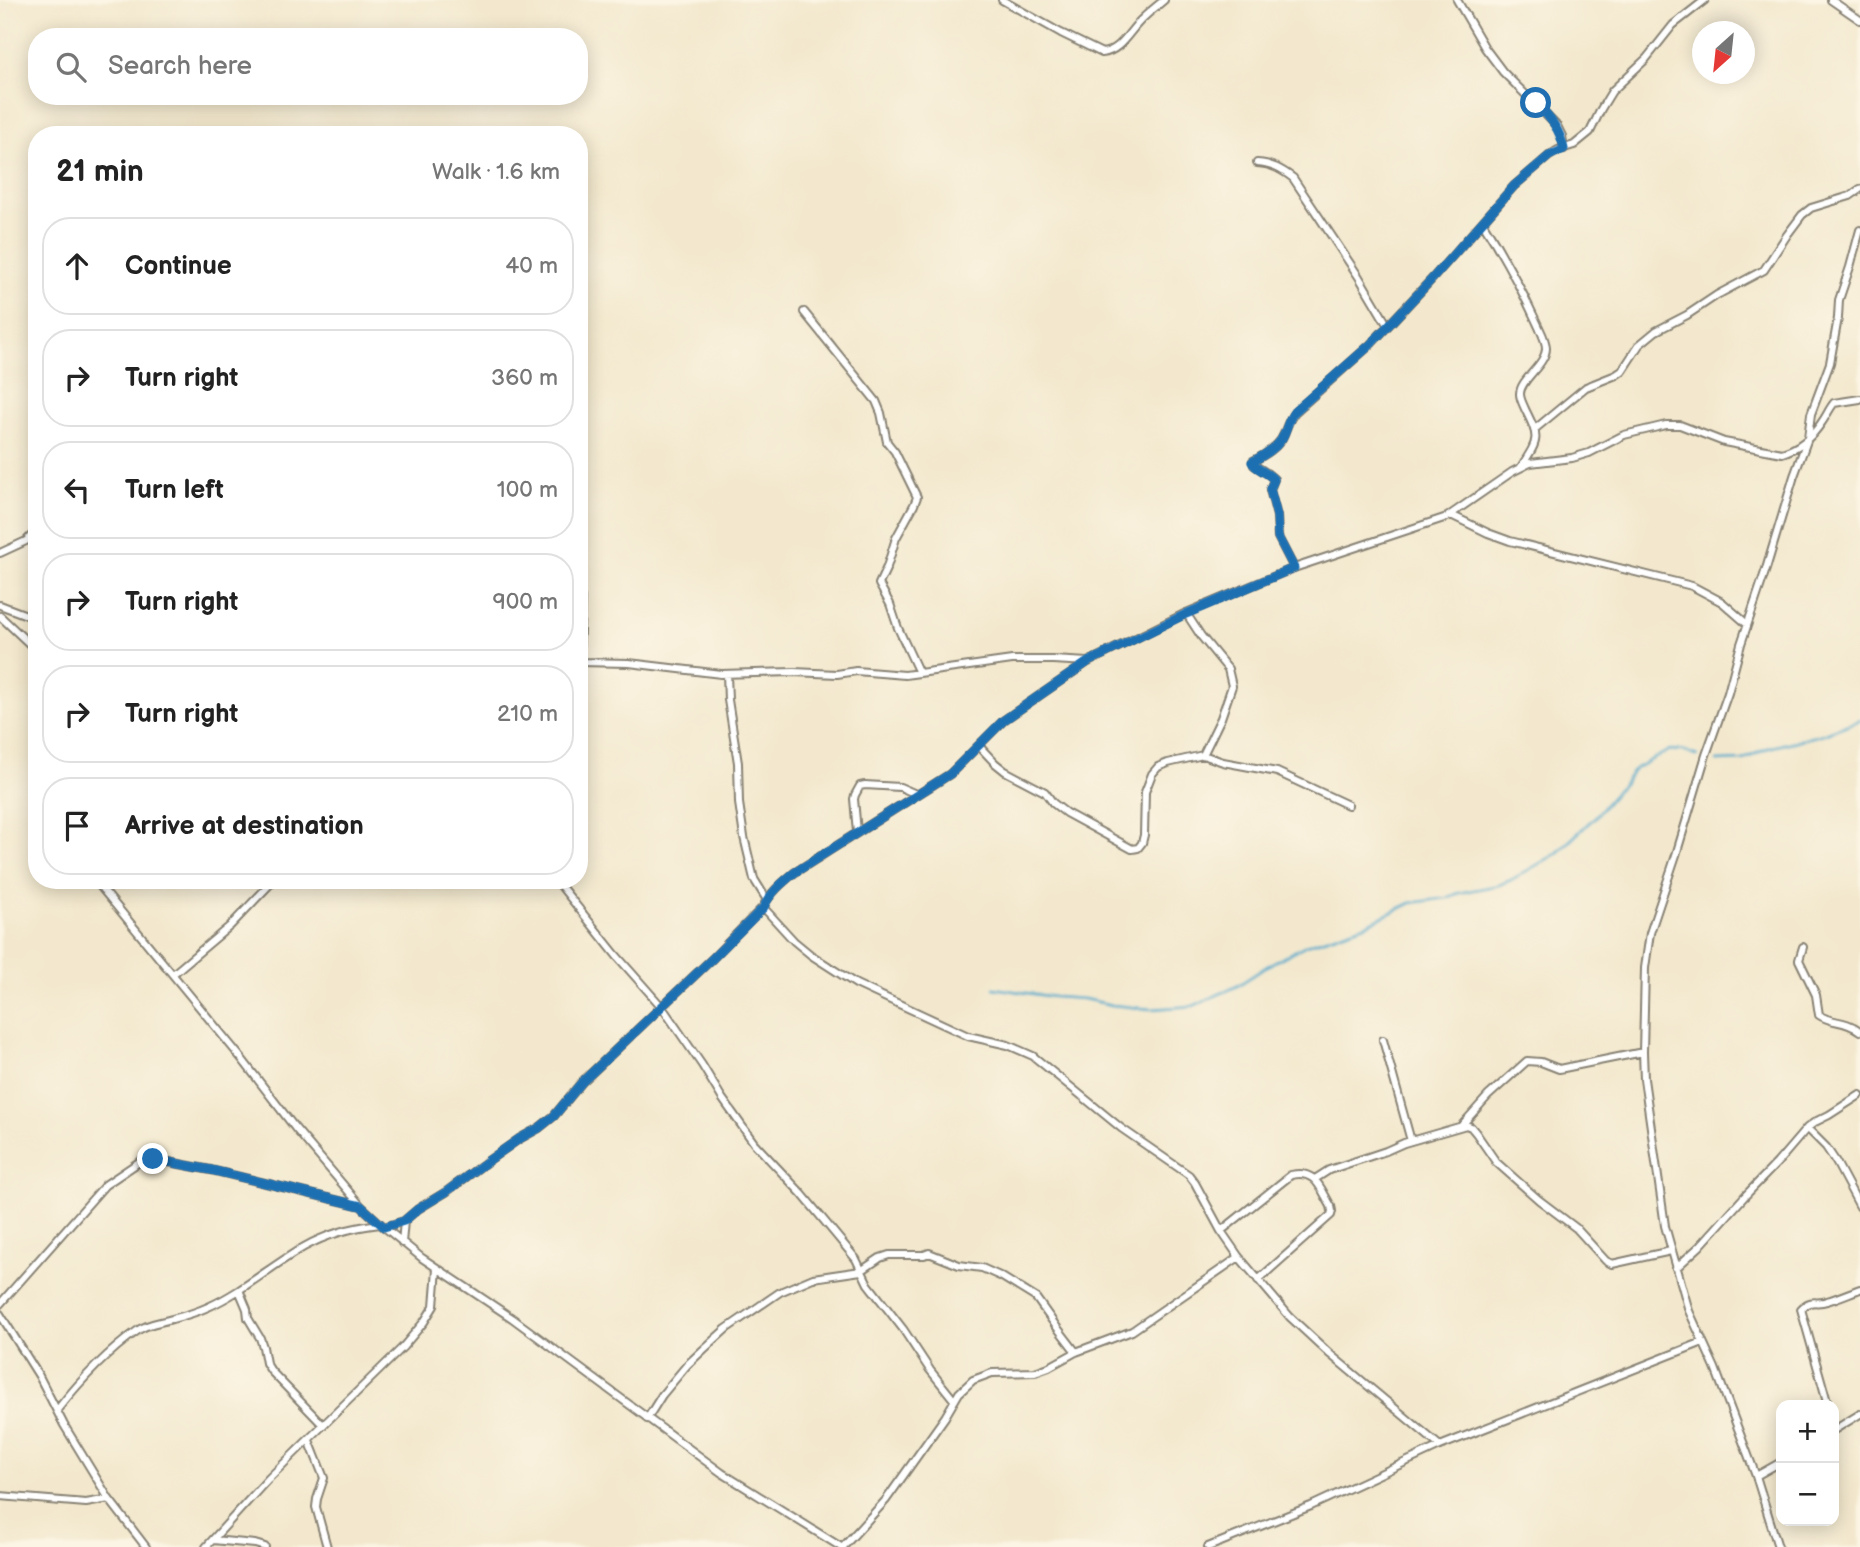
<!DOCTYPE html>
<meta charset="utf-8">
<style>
body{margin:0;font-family:"Balsamiq Sans",sans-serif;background:#f6f6f6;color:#222}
.controls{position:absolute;right:21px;bottom:21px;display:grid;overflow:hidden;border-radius:14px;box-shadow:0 4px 18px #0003}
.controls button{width:63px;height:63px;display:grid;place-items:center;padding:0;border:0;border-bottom:2px solid #e0e0e0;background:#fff;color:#222;font:35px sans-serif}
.compass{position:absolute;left:1692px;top:21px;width:63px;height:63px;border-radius:50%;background:#fff;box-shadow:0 4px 18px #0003;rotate:207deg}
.stop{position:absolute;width:21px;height:21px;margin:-16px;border:5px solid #1f6fb2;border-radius:50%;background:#fff}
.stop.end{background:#1f6fb2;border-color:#fff;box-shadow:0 2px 7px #0008}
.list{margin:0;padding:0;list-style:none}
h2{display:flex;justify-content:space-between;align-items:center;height:91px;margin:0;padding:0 28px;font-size:30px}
h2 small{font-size:23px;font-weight:400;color:#767676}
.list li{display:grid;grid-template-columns:46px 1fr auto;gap:21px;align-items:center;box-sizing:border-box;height:98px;margin:0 14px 14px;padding:0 14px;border:2px solid #e0e0e0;border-radius:28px}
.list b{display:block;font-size:26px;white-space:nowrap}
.list em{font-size:23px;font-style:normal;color:#767676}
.icon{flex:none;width:38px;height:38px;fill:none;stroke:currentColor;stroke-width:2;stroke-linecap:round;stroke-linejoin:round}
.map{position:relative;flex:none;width:1860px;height:1547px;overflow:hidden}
.search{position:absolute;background:#fff;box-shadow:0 4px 18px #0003;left:28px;top:28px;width:560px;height:77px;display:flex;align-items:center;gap:18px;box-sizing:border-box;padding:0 24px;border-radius:28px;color:#767676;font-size:26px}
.panel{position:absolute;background:#fff;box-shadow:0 4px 18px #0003;left:28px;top:126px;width:560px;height:763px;border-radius:28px}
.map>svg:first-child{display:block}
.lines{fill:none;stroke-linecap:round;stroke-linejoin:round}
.stream{stroke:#4ea8cc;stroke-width:2.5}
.street-casing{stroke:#888274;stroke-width:10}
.street{stroke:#fff;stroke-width:6}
.route{stroke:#1f6fb2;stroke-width:9}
</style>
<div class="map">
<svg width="1860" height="1547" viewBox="0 0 1860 1547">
<rect width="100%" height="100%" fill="#fcf5e5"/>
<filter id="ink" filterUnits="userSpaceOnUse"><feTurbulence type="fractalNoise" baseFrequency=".0143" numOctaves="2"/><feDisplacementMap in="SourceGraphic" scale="14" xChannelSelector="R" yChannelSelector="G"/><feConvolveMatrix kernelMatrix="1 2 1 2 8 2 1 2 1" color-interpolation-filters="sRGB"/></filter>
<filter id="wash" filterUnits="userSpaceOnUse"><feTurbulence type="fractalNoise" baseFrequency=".00686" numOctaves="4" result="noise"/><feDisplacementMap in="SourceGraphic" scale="28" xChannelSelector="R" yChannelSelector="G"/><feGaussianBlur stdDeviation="1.57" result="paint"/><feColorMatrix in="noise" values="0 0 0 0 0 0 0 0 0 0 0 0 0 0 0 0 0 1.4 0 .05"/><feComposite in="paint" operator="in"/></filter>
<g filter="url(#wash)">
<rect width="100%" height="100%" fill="#f3e8cd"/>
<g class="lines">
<!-- stream -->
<path class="stream" d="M1717 761 1743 760 1768 748 1820 735 1860 720
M994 988 1054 997 1084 999 1112 1005 1151 1009 1193 1006 1237 986 1272 963 1306 945 1365 925 1411 903 1447 898 1459 893 1499 885 1511 880 1556 854 1595 817 1636 768 1670 750 1683 751 1697 756"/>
</g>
</g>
<g filter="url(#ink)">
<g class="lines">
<defs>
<path id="street" d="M1002 0 1061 33 1102 53C1121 51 1129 31 1142 19 1149 12 1157 6 1164 0
M1457 0 1485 48 1503 72 1557 126 1562 136 1564 149
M1831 0 1860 20
M1257 163C1272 164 1281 169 1293 178L1359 277 1388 326
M1483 223C1503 255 1521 288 1537 323 1540 330 1546 340 1546 348 1546 365 1520 379 1520 394 1520 399 1523 404 1525 409 1540 439 1539 439 1521 467
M804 312 876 401 881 413 887 442 895 452 917 497 914 505 896 538 887 567 879 584 890 604 898 628 919 673
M1535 429 1586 387 1616 375 1622 371 1639 345 1656 331 1687 315 1717 295 1764 270 1787 235 1802 215 1811 208 1850 196 1860 189
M1451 515 1488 533 1510 541 1692 586 1722 602 1747 624
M0 553 26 541 37 530
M1294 568 1278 537 1277 516 1270 490 1274 479 1268 474 1254 465 1253 461C1265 455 1279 447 1284 434 1287 426 1289 419 1295 412L1370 345 1432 279 1514 186 1549 156 1558 150 1574 145 1590 132 1601 109 1612 91 1646 59 1673 25 1705 0
M579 590 581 599 579 658
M0 605 37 619
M1186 613 1201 636 1228 669 1232 686 1221 718 1203 755
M0 616 37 651
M579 662 629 663 721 674 794 672 837 674 856 671 905 675 1012 660H1053L1088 662
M727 674 728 700 738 763 739 803 744 837 754 879 767 900
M979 746 995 763 1005 771 1045 792 1053 803 1066 813 1132 849 1138 848 1142 843 1144 835 1145 792 1152 774 1158 767 1168 763 1203 755 1223 762 1277 772 1348 805
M857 832 854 799 855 795 860 786 865 785 900 787 916 794
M95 880 242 1059 295 1128 361 1206 384 1227 422 1258 512 1318 722 1473 841 1547
M556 880 616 955 662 1007 702 1065 722 1098 754 1143 802 1194 856 1259 868 1284 903 1329 930 1370 954 1400
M763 907 794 941 811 955 856 984 968 1036 1008 1045 1033 1056 1121 1128 1189 1175 1195 1183 1221 1231 1239 1257 1290 1317 1331 1355 1440 1446
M1803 947 1799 960 1816 995 1819 1015C1832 1024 1844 1019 1860 1031
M173 974 230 926 274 880
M1383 1040 1411 1141
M1462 1125 1488 1096 1527 1061 1541 1062 1559 1069 1643 1052
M1807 1128 1826 1147 1836 1162 1860 1207
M1315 1179 1329 1170 1386 1151 1404 1143 1466 1125 1471 1127 1476 1133 1496 1162 1539 1200 1576 1228 1606 1261 1612 1264 1671 1251
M384 1227 404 1221 418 1209 446 1192 485 1163 519 1139 539 1128 554 1116 582 1082 713 958 763 907C770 893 782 883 794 873L950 774 1004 720 1088 662 1186 613 1294 568 1447 517 1512 472 1530 463 1572 458 1589 453 1624 435 1666 425H1680L1724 442 1782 453C1799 448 1813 436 1822 422 1827 415 1829 409 1834 403L1860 399
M1221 1231 1291 1175C1316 1169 1320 1188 1331 1206L1332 1211 1331 1215 1258 1280
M402 1243 404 1221
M1676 1268 1700 1246 1744 1197 1777 1163 1807 1128 1815 1122 1829 1115 1860 1095
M239 1290 247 1309 248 1318 260 1338 263 1347 266 1363 271 1371 323 1425
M0 1304 105 1185 142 1160 153 1159 211 1170 361 1206
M0 1314 39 1376 64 1425 109 1499 146 1547
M1828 1405 1801 1309C1812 1298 1815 1305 1827 1301 1838 1298 1849 1293 1860 1289
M57 1410C80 1381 106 1353 137 1331 148 1323 159 1323 172 1319 184 1316 197 1312 208 1307 242 1292 271 1266 304 1247 327 1234 354 1227 380 1224
M647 1419 662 1395 687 1365 704 1349 726 1329 780 1292 813 1278 861 1271 880 1258 889 1255H924L929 1253 959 1265 982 1268 1002 1277 1036 1298 1056 1326 1076 1352
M1834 1430 1860 1414
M309 1440 324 1478 317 1499 316 1507 327 1547
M1756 1476 1781 1462
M0 1496 86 1503 109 1499
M213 1540 255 1544 265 1547
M206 1547 268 1479 403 1347 424 1322 434 1306 437 1269
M843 1547 886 1500 945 1417 959 1393 973 1380 992 1373 1035 1372 1049 1367 1076 1352 1132 1331 1239 1257
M1208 1547 1311 1506 1440 1446 1703 1342
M1778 1547 1756 1476 1715 1368 1689 1311 1665 1226 1644 1079 1643 1052 1645 968 1650 933 1676 855 1706 755 1728 693 1741 644 1766 569 1794 476 1808 438 1811 414 1830 363 1838 318 1839 300 1850 267 1860 230"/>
</defs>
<!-- street casing -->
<use href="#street" class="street-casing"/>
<!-- street -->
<use href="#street" class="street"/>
</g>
</g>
<g class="lines" filter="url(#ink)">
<!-- route -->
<path class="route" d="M153 1159 211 1170 361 1206 384 1227 404 1221 418 1209 446 1192 485 1163 519 1139 539 1128 554 1116 582 1082 713 958 764 907C770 893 782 883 794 873L950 774 1004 720 1088 662 1186 614 1294 568 1278 537 1277 516 1270 489 1274 480C1268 472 1256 470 1252 462 1262 456 1274 450 1281 440 1287 431 1287 421 1294 412L1370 345 1432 279 1514 186 1549 156 1564 149C1560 129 1550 118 1536 103"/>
</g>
</svg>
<div class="controls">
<button>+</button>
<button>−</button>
</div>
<svg class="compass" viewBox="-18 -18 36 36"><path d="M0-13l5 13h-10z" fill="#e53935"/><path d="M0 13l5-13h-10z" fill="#767676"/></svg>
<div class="stop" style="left:1536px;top:103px"></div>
<div class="stop end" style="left:153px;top:1159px"></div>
<div class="search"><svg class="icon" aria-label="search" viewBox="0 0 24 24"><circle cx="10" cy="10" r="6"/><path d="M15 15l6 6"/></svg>Search here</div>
<section class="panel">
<h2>21 min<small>Walk · 1.6 km</small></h2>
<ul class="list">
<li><svg class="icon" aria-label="ahead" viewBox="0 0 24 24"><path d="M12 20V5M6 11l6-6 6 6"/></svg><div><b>Continue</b></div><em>40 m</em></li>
<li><svg class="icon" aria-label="right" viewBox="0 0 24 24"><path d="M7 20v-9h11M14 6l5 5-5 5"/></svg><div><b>Turn right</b></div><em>360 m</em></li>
<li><svg class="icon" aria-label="left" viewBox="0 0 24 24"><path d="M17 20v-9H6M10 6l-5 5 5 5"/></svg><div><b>Turn left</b></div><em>100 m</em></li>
<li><svg class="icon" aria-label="right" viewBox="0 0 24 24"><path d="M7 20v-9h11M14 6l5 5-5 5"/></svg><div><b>Turn right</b></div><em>900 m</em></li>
<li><svg class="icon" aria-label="right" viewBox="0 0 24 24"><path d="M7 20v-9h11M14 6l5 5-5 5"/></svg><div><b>Turn right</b></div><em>210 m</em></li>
<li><svg class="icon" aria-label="arrive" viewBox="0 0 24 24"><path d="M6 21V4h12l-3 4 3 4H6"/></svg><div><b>Arrive at destination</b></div></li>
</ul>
</section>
</div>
